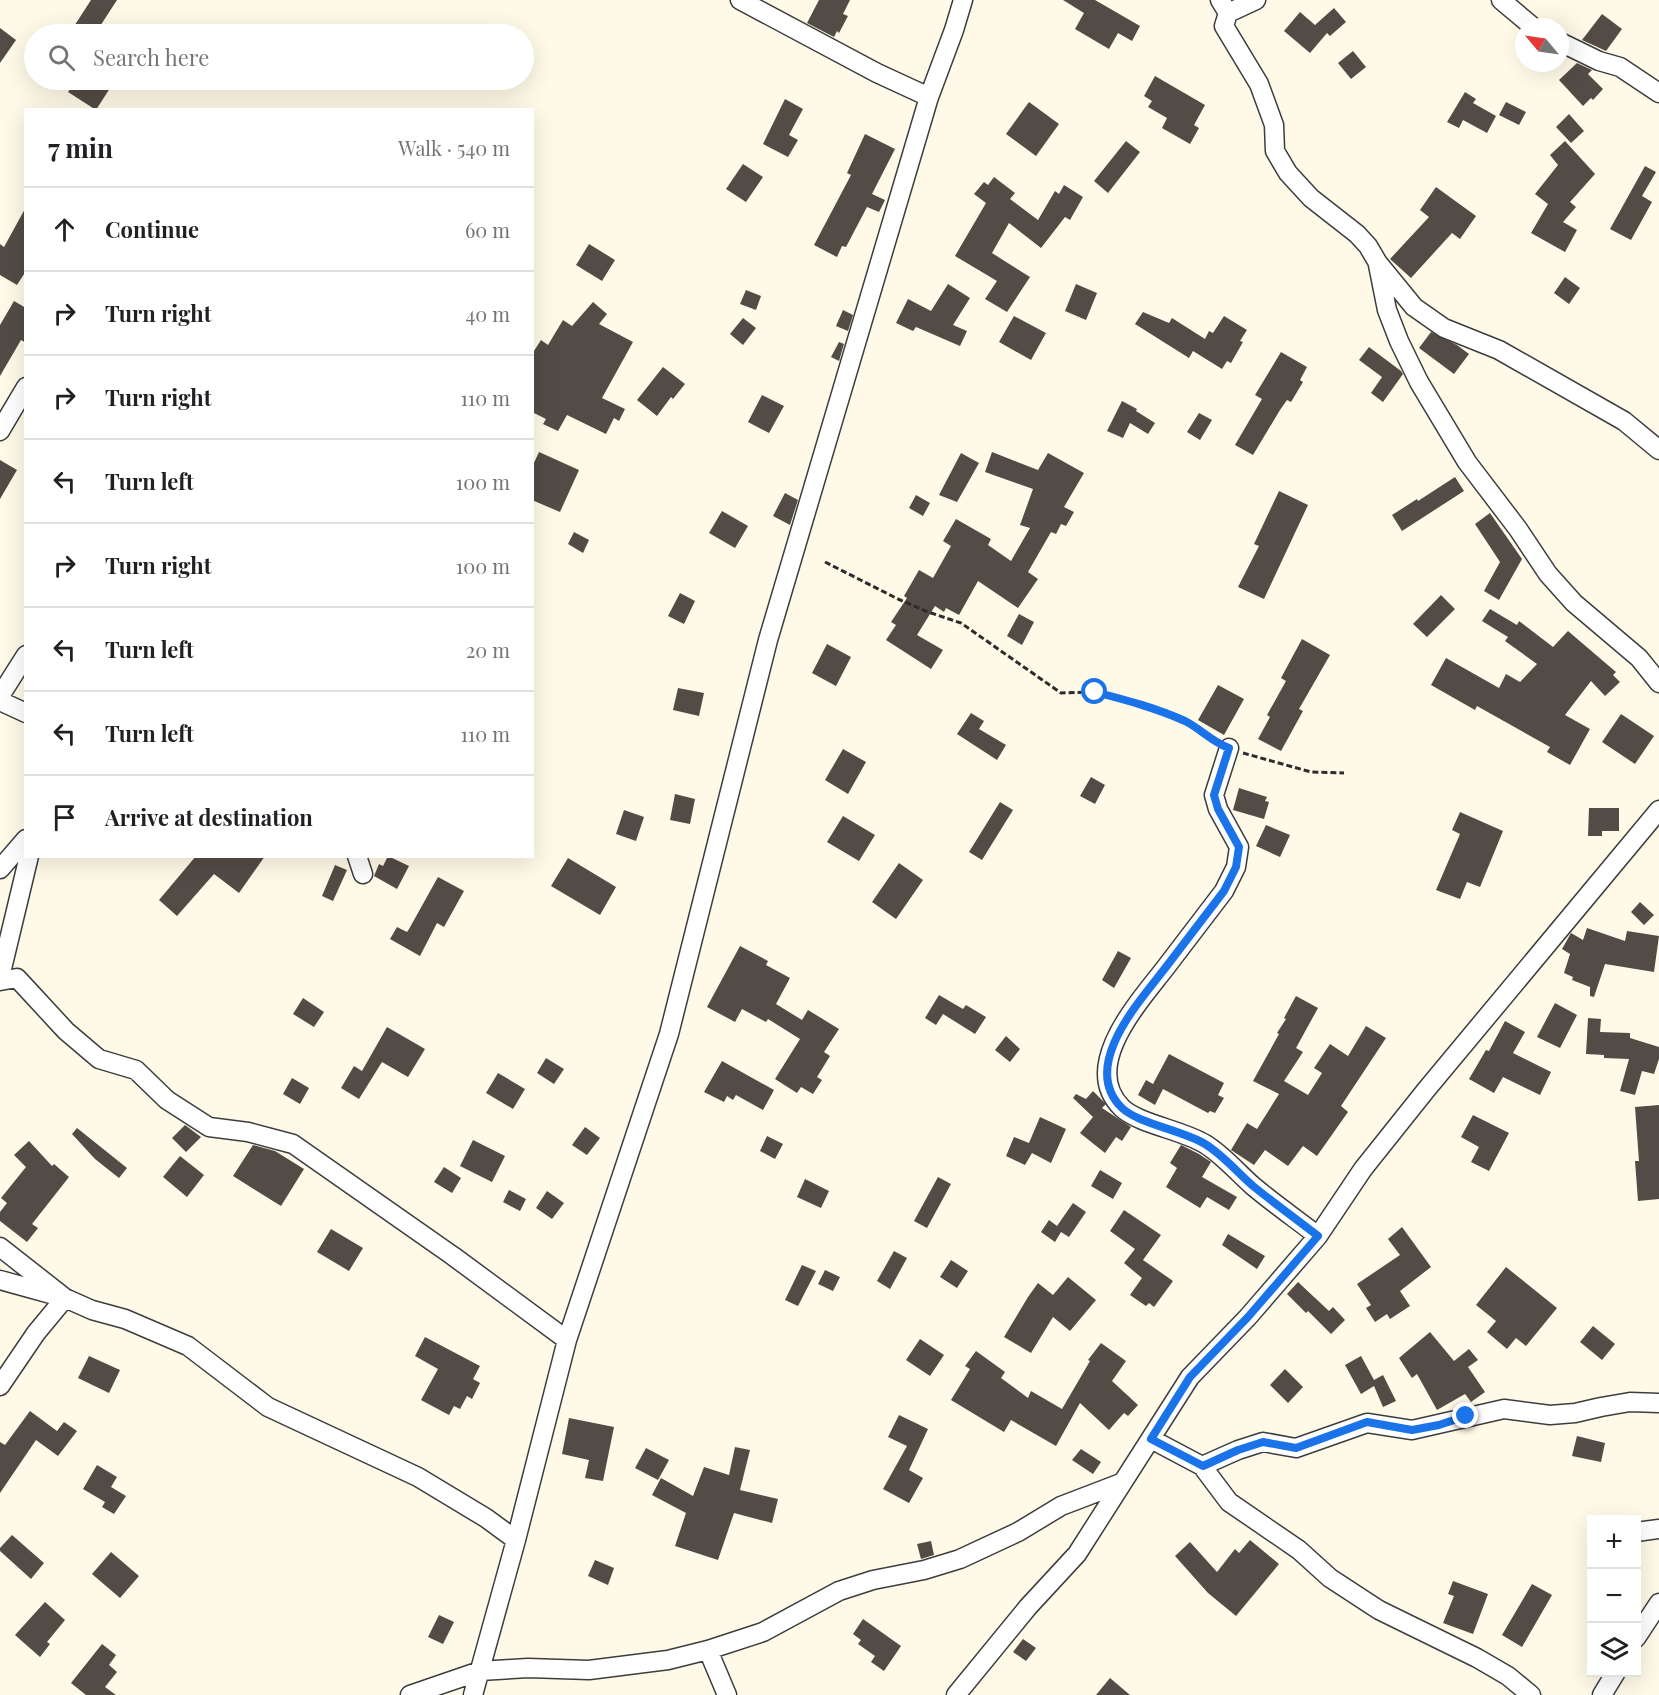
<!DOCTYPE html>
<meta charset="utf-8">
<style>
body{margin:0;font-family:"Playfair Display",serif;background:#f2f2f2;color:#202124}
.controls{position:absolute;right:18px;bottom:18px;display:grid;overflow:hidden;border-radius:0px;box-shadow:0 6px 24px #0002}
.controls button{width:54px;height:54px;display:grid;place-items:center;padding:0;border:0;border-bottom:2px solid #e0e0e0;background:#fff;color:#202124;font:30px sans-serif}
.compass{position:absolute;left:1515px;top:18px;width:54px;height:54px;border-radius:50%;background:#fff;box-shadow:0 6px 24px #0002;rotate:299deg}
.stop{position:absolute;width:18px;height:18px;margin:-14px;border:4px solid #1a73e8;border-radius:50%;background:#fff}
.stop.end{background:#1a73e8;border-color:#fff;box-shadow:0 2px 6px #0008}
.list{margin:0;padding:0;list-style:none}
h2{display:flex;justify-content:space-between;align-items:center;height:78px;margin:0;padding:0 24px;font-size:26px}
h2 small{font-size:20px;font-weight:400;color:#757577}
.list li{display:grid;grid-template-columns:39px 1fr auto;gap:18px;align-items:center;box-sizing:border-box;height:84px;padding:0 24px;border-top:2px solid #e0e0e0}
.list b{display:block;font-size:22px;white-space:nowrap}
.list em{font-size:20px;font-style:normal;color:#757577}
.icon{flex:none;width:33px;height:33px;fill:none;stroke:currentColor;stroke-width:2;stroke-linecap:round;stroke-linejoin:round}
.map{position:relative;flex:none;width:1659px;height:1695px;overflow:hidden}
.search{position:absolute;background:#fff;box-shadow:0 6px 24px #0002;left:24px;top:24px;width:510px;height:66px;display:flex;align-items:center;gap:15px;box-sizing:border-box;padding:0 21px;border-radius:33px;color:#757577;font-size:22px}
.panel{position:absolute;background:#fff;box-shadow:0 6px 24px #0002;left:24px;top:108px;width:510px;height:750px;border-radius:0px}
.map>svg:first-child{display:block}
.building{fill:#534b45}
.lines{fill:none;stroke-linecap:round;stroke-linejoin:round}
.minor-casing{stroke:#3d3d3d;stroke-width:21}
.path{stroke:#2c2c2c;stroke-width:3;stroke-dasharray:6 3;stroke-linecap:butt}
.minor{stroke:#fff;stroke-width:18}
.route{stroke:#1a73e8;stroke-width:8}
</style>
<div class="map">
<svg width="1659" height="1695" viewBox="0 0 1659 1695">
<rect width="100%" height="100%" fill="#fffae7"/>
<!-- building -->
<path class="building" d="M91 0H117L95 34H69Z
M819 0H850L843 14 848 16 839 33 837 31 834 37 807 23Z
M1063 0H1095L1140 26 1132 41 1118 33 1109 49 1075 29 1084 13Z
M1334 8 1346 22 1330 36 1327 33 1310 53 1284 31 1300 12 1315 25Z
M1602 14 1622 29 1606 51 1582 40Z
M0 28 16 40 0 63Z
M1353 51 1366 67 1351 79 1338 63Z
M1577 63 1592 70 1588 74 1603 89 1593 100 1591 98 1583 106 1559 80Z
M1155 76 1205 105 1194 125 1199 128 1190 144 1162 128 1167 118 1148 107 1152 101 1144 96Z
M76 80H104L112 85 96 110 68 92Z
M1465 92 1476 99 1473 103 1496 116 1487 133 1463 120 1459 128 1447 122Z
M785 99 803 109 789 135 798 140 788 157 763 144Z
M1029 102 1059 124 1036 156 1006 134Z
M1506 102 1526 112 1519 125 1499 115Z
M1569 114 1584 131 1571 143 1556 127Z
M865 134 895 149 872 194 885 200 879 212 867 207 846 247 842 246 837 257 814 245 851 175 847 173Z
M1126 141 1140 152 1108 193 1094 181Z
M1565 141 1595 174 1570 202 1576 207 1563 222 1577 230 1565 252 1531 233 1548 204 1535 194 1558 165 1550 155Z
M743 164 763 177 746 202 726 189Z
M1645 166 1656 172 1642 196 1652 202 1631 240 1610 229Z
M994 177 1015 193 1010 199 1038 220 1055 191 1059 194 1064 185 1083 197 1070 220 1065 217 1041 248 1009 223 992 253 1030 277 1007 312 985 299 997 281 955 256 986 203 974 194 984 182 988 185Z
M1436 187 1476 216 1460 239 1452 233 1411 278 1390 259 1429 217 1420 210Z
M26 207V271L17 285 0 275V244L4 247Z
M589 244 615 260 602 281 576 265Z
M1565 277 1580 288 1569 304 1554 293Z
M948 284 970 298 953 325 967 331 960 346 916 327 913 331 896 323 908 299 931 311Z
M1076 284 1097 293 1086 320 1065 311Z
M746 290 761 296 756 310 740 304Z
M14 301 26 308V343L21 340 0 376V325Z
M593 302 607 314 599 324 633 342 602 398 625 409 619 421 614 418 606 434 567 415 558 431 543 424 546 419 532 412V354L541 340 548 345 563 320 572 326Z
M843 310 853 315 848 331 836 326Z
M1143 312 1169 323 1172 318 1205 339 1209 331 1213 333 1224 316 1247 330 1240 341 1243 342 1231 363 1227 361 1222 369 1193 351 1189 358 1135 324Z
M1014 316 1046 333 1031 360 999 342Z
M743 318 756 328 743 345 730 334Z
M1431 332 1457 345 1469 354 1454 374 1419 348Z
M839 342 844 344 839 361 831 357Z
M1369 347 1401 371 1403 374 1383 402 1371 393 1382 377 1359 360Z
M1281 352 1307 367 1300 380 1303 382 1291 402 1287 400 1280 410 1253 455 1235 445 1262 399 1255 395Z
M663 367 685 384 673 399 671 397 657 416 637 400Z
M762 395 784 406 769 433 748 422Z
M1122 401 1137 409 1136 411 1155 423 1148 434 1130 423 1123 438 1107 431Z
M1199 413 1212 420 1200 440 1187 432Z
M539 452 579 470 560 512 532 500V467Z
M992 452 1038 470 1048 453 1084 473 1064 507 1074 512 1066 526 1061 524 1056 534 1051 532 1028 572 1038 579 1018 608 978 581 959 615 946 608 944 612 935 606 917 635 943 650 931 669 886 640 896 625 891 622 907 598 904 596 919 570 933 578 951 546 943 541 956 519 991 539 988 545 1011 561 1030 528 1020 525 1033 489 985 472Z
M961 453 979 463 957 502 939 495Z
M0 460 17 470 0 499Z
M1455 477 1464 491 1402 531 1392 515 1417 499 1418 501Z
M1279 491 1308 505 1264 599 1238 587 1259 546 1254 544Z
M785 493 798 500 790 525 773 516Z
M916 495 930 503 923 516 909 508Z
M722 511 748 526 735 548 709 533Z
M1490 513 1522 559 1499 600 1484 591 1500 562 1475 524Z
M574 532 589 540 583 553 568 544Z
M680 593 695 601 684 624 668 616Z
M1441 595 1455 609 1427 637 1413 624Z
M1490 609 1517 625 1519 621 1553 647 1568 631 1616 672 1613 675 1620 682 1605 696 1591 681 1565 715 1590 729 1570 765 1547 752 1550 747 1477 706 1475 710 1431 685 1446 658 1499 688 1506 674 1520 682 1537 664 1505 641 1508 637 1482 621Z
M1019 614 1034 622 1022 645 1007 636Z
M1302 639 1330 655 1299 709 1303 711 1281 751 1258 739 1270 717 1267 715 1286 681 1281 678Z
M827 644 851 657 836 686 812 673Z
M1218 685 1244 699 1224 735 1198 720Z
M678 688 704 693 699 716 673 710Z
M971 713 984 721 979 729 1006 745 997 760 957 734Z
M1621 714 1654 736 1635 764 1602 742Z
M843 749 866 762 848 794 825 780Z
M1091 777 1105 785 1095 804 1080 796Z
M1239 788 1267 797 1265 801 1269 802 1264 819 1233 810Z
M675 794 695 799 690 824 670 820Z
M1000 802 1013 810 982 860 969 852Z
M1589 808H1619V831H1602V836H1588Z
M624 810 644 817 636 841 616 834Z
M1460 812 1503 831 1480 887 1467 882 1460 899 1436 890 1460 834 1452 830Z
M843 816 875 835 859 861 827 842Z
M1266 825 1290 835 1280 857 1256 846Z
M196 856H265L239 893 214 874 177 916 159 900Z
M388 856 409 866 397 889 374 876 379 864 383 866Z
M568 858 616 887 600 915 551 886Z
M899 863 923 880 896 919 872 902Z
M335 865 347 870 333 901 322 896Z
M438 877 464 891 444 927 437 923 420 956 390 939 397 927 407 932 409 929Z
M1640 902 1654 915 1644 925 1631 912Z
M1587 928 1625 941 1627 931 1659 936 1654 972 1605 964 1594 997 1590 996V987L1572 980 1573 977 1564 973 1570 954 1562 949 1571 933 1583 940Z
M740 946 768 961 766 965 790 978 776 1004 802 1020 808 1010 839 1029 824 1052 830 1056 817 1077 822 1080 813 1094 801 1087 797 1093 775 1079 800 1039 768 1019 766 1022 742 1009 735 1022 707 1007Z
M1118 951 1131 958 1114 988 1102 980Z
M939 995 963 1009 966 1005 986 1017 975 1034 943 1014 936 1025 925 1018Z
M1296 996 1318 1008 1296 1048 1303 1052 1284 1081 1308 1095 1322 1073 1314 1068 1330 1044 1348 1056 1366 1026 1386 1038 1341 1106 1348 1112 1317 1156 1303 1146 1288 1166 1265 1150 1254 1165 1231 1150 1247 1123 1257 1129 1279 1094 1253 1081 1279 1034 1277 1033 1286 1019 1284 1018Z
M303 998 324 1012 314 1027 293 1014Z
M1555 1003 1577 1015 1560 1048 1537 1037Z
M1588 1018 1601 1019 1600 1032 1630 1033V1038L1659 1047V1059L1654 1074 1642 1071 1635 1095 1620 1091 1629 1059 1604 1058V1055L1586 1054Z
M1505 1021 1525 1032 1513 1053 1551 1072 1540 1095 1503 1077 1494 1093 1469 1079 1486 1050 1489 1051Z
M387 1027 425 1049 408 1077 382 1062 359 1099 341 1088 354 1066 362 1071Z
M1006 1036 1020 1049 1010 1062 995 1050Z
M1169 1054 1224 1083 1218 1095 1224 1098 1215 1113 1210 1111 1208 1113 1163 1089 1155 1105 1138 1095 1146 1080 1153 1084Z
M546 1058 564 1069 554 1084 537 1073Z
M722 1061 774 1090 763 1110 736 1095 733 1100 727 1096 724 1102 704 1092Z
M498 1073 525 1089 513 1109 486 1093Z
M292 1078 309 1088 300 1104 283 1094Z
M1093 1091 1106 1104 1102 1108 1131 1127 1122 1141 1116 1137 1105 1153 1080 1133 1093 1117 1073 1098 1076 1094 1086 1099Z
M1659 1105V1199L1638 1201 1635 1161H1639L1635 1107Z
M1473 1115 1509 1133 1489 1171 1471 1162 1479 1147 1461 1137Z
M1040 1117 1066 1129 1051 1163 1032 1153 1025 1165 1006 1156 1014 1137 1029 1143Z
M185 1125 201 1137 186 1152 172 1138Z
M585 1127 600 1138 587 1155 572 1145Z
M77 1128 127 1168 119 1178 95 1159 72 1134Z
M767 1136 783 1144 775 1159 760 1151Z
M473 1140 505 1156 492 1182 460 1166Z
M29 1141 52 1166 54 1164 69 1177 32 1224 38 1228 27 1242 0 1221V1212L7 1203 1 1198 26 1167 14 1155Z
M253 1145 275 1151 304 1169 281 1206 233 1176Z
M1181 1145 1199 1154 1211 1162 1202 1177 1237 1197 1229 1210 1207 1197 1200 1208 1166 1187 1177 1168 1170 1163Z
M180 1156 204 1175 187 1197 163 1177Z
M444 1167 461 1178 452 1193 434 1182Z
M1100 1170 1122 1183 1113 1199 1091 1186Z
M938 1177 951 1184 927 1228 914 1221Z
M805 1179 829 1191 821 1208 797 1197Z
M509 1190 526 1199 520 1211 503 1202Z
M547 1191 564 1203 552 1219 536 1208Z
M1073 1203 1086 1212 1069 1237 1061 1232 1055 1242 1041 1232 1049 1220 1057 1226Z
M1124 1210 1161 1235 1143 1260 1173 1281 1154 1307 1149 1303 1146 1306 1130 1295 1142 1278 1124 1263 1135 1249 1110 1231Z
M1402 1227 1431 1267 1400 1291 1410 1306 1390 1319 1387 1314 1375 1322 1366 1308 1371 1305 1357 1284 1400 1255 1388 1239Z
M331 1229 363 1248 349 1271 317 1252Z
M1228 1234 1265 1256 1257 1269 1222 1245Z
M894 1251 907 1258 890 1289 877 1281Z
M951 1260 968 1271 957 1288 940 1277Z
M802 1265 816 1271 798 1306 785 1300Z
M1506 1267 1557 1308 1526 1346 1516 1338 1507 1349 1487 1332 1496 1321 1476 1305Z
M825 1270 840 1277 833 1291 818 1284Z
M1068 1277 1096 1300 1070 1331 1053 1317 1031 1353 1004 1337 1028 1297 1038 1283 1053 1295Z
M1298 1282 1329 1311 1333 1307 1345 1320 1331 1334 1308 1311 1306 1313 1287 1294Z
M1593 1326 1615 1344 1602 1360 1580 1342Z
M1430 1332 1454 1361 1469 1349 1478 1360 1468 1367 1485 1392 1471 1402 1465 1394 1437 1410 1417 1374 1412 1378 1399 1358Z
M425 1337 480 1366 473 1379 480 1383 472 1399 467 1396 460 1409 454 1406 449 1415 421 1400 438 1369 415 1356Z
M920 1339 944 1355 930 1376 906 1360Z
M1101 1343 1126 1361 1112 1381 1138 1405 1128 1416 1124 1413 1109 1430 1080 1403 1056 1446 1011 1420 1004 1432 951 1400 970 1369 965 1366 976 1351 1005 1372 1001 1378 1028 1398 1031 1391 1062 1409 1090 1361 1088 1360Z
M89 1356 120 1370 109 1393 78 1378Z
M1361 1356 1374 1380 1383 1375 1396 1401 1383 1407 1374 1386 1361 1394 1345 1365Z
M1285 1369 1303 1387 1288 1403 1270 1385Z
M30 1411 57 1431 64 1422 77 1431 58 1456 36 1440 0 1493V1442L5 1445Z
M899 1415 928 1429 909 1470 923 1478 909 1503 883 1489 907 1446 888 1437Z
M569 1418 614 1427 603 1481 585 1478 589 1460 562 1454Z
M1577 1436 1605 1443 1601 1462 1572 1456Z
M735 1447 750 1450 740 1490 778 1499 772 1523 734 1513 718 1560 675 1546 686 1513 652 1495 661 1478 693 1496 704 1467 729 1475Z
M646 1448 669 1460 658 1480 635 1468Z
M1081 1449 1101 1462 1093 1474 1072 1460Z
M97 1465 117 1477 111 1487 126 1496 114 1514 102 1507 105 1502 83 1489Z
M12 1535 44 1563 31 1579 0 1551V1548Z
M1250 1540 1279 1564 1236 1616 1208 1593 1175 1556 1190 1542 1217 1572 1235 1549 1239 1553Z
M931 1541 934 1555 921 1559 917 1544Z
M111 1552 139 1576 120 1598 92 1574Z
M595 1560 614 1568 608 1585 588 1576Z
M1453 1581 1488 1594 1473 1634 1443 1623 1454 1596 1448 1594Z
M1532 1584 1552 1595 1522 1647 1502 1635Z
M45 1602 65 1620 47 1642 50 1644 40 1657 15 1635Z
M439 1615 454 1622 443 1644 428 1637Z
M863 1619 901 1646 884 1671 871 1662 875 1656 858 1644 861 1640 853 1634Z
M1023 1639 1036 1648 1026 1661 1013 1652Z
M102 1644 116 1655 109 1665 117 1672 105 1687 116 1695H86L71 1683Z
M1110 1678 1130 1695H1096Z"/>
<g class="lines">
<defs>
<path id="minor" d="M740 0 877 73 929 97
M1220 0 1228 13 1224 26 1259 84 1274 125 1275 151 1288 173 1311 198 1357 234 1368 246 1378 263 1414 307 1444 328 1499 350 1624 421 1659 450
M1501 0 1533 27
M1228 13 1256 0
M1560 42 1599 61 1620 67 1659 93
M1378 265 1387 310 1399 341 1419 382 1467 462 1518 529 1548 574 1574 603 1639 658 1659 683
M0 431 26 387
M0 696 26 655
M0 701 26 713
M1229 748 1214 795 1218 809 1239 847 1236 867 1224 891C1205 916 1186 941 1166 967 1140 1001 1079 1066 1122 1108 1139 1124 1182 1130 1205 1144 1223 1155 1237 1172 1253 1186 1273 1203 1296 1219 1318 1236
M357 856 363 874
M0 869 26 839
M0 977 29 856
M0 981 17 978 66 1031 99 1059 136 1070 167 1100 209 1127 248 1132 293 1144 453 1256 567 1340
M0 1247 65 1298 36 1333 0 1386
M0 1280 65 1298 92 1310 125 1319 188 1346 268 1407 418 1477 486 1518 516 1540
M1151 1439 1202 1466 1229 1502 1299 1550 1330 1578 1379 1610 1477 1658 1508 1676 1531 1695
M1202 1466 1238 1450 1263 1442 1296 1448 1367 1423 1412 1430 1504 1409 1550 1415 1575 1413 1601 1407 1630 1402 1659 1403
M1636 1532 1659 1529
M1636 1638 1659 1603
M708 1650 727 1695
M410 1695 480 1671 528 1668 589 1670 668 1660 708 1650 763 1632 839 1591 873 1580 924 1570 960 1559 1018 1532 1061 1506 1121 1483
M473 1695 516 1540 567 1340 669 1034 768 640 929 97 954 30 963 0
M956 1695 1028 1607 1077 1554 1190 1377 1248 1317 1318 1236 1363 1169 1426 1090 1659 810
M1602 1695 1616 1672"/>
</defs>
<!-- minor casing -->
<use href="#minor" class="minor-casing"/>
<!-- path -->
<path class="path" d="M825 562 898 599 928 612 961 623 1061 693 1095 692 1156 709 1188 723 1215 742
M1243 753 1311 772 1344 773"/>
<!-- minor -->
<use href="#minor" class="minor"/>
</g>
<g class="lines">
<!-- route -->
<path class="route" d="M1095 692C1126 700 1156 708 1185 721 1201 729 1212 742 1229 748L1214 795 1218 809 1239 847 1236 867 1224 891C1205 916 1186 941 1166 967 1140 1001 1079 1066 1122 1108 1139 1124 1182 1130 1205 1144 1223 1155 1237 1172 1253 1186 1274 1203 1296 1219 1318 1236L1248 1317 1190 1377 1151 1439 1203 1466 1238 1450 1263 1442 1296 1448 1367 1422 1412 1430 1439 1425 1466 1416"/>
</g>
</svg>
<div class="controls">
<button>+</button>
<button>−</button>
<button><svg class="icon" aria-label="layers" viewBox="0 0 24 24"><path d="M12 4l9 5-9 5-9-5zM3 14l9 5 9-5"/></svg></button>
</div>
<svg class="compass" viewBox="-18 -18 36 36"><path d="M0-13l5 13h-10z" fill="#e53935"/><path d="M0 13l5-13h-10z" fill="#757577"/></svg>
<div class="stop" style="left:1095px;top:692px"></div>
<div class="stop end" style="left:1466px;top:1416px"></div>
<div class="search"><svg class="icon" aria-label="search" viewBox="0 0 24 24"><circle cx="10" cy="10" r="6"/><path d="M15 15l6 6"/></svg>Search here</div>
<section class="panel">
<h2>7 min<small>Walk · 540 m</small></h2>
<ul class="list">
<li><svg class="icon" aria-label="ahead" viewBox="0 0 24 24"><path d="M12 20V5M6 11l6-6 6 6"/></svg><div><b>Continue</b></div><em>60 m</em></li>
<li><svg class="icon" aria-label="right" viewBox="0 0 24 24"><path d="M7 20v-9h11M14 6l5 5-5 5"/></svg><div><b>Turn right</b></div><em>40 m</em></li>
<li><svg class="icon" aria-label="right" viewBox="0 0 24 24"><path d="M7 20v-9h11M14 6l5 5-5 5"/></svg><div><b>Turn right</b></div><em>110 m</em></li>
<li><svg class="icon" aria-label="left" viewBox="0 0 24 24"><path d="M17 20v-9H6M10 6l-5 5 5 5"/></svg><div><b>Turn left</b></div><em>100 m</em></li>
<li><svg class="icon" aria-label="right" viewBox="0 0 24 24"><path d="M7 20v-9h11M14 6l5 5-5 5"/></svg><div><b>Turn right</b></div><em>100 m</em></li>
<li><svg class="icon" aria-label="left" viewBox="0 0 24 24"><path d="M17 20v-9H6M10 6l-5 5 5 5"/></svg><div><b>Turn left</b></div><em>20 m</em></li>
<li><svg class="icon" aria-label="left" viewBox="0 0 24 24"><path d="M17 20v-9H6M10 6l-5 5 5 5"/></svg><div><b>Turn left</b></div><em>110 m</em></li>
<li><svg class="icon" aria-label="arrive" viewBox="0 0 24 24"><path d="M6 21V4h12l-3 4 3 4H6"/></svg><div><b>Arrive at destination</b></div></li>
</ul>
</section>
</div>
